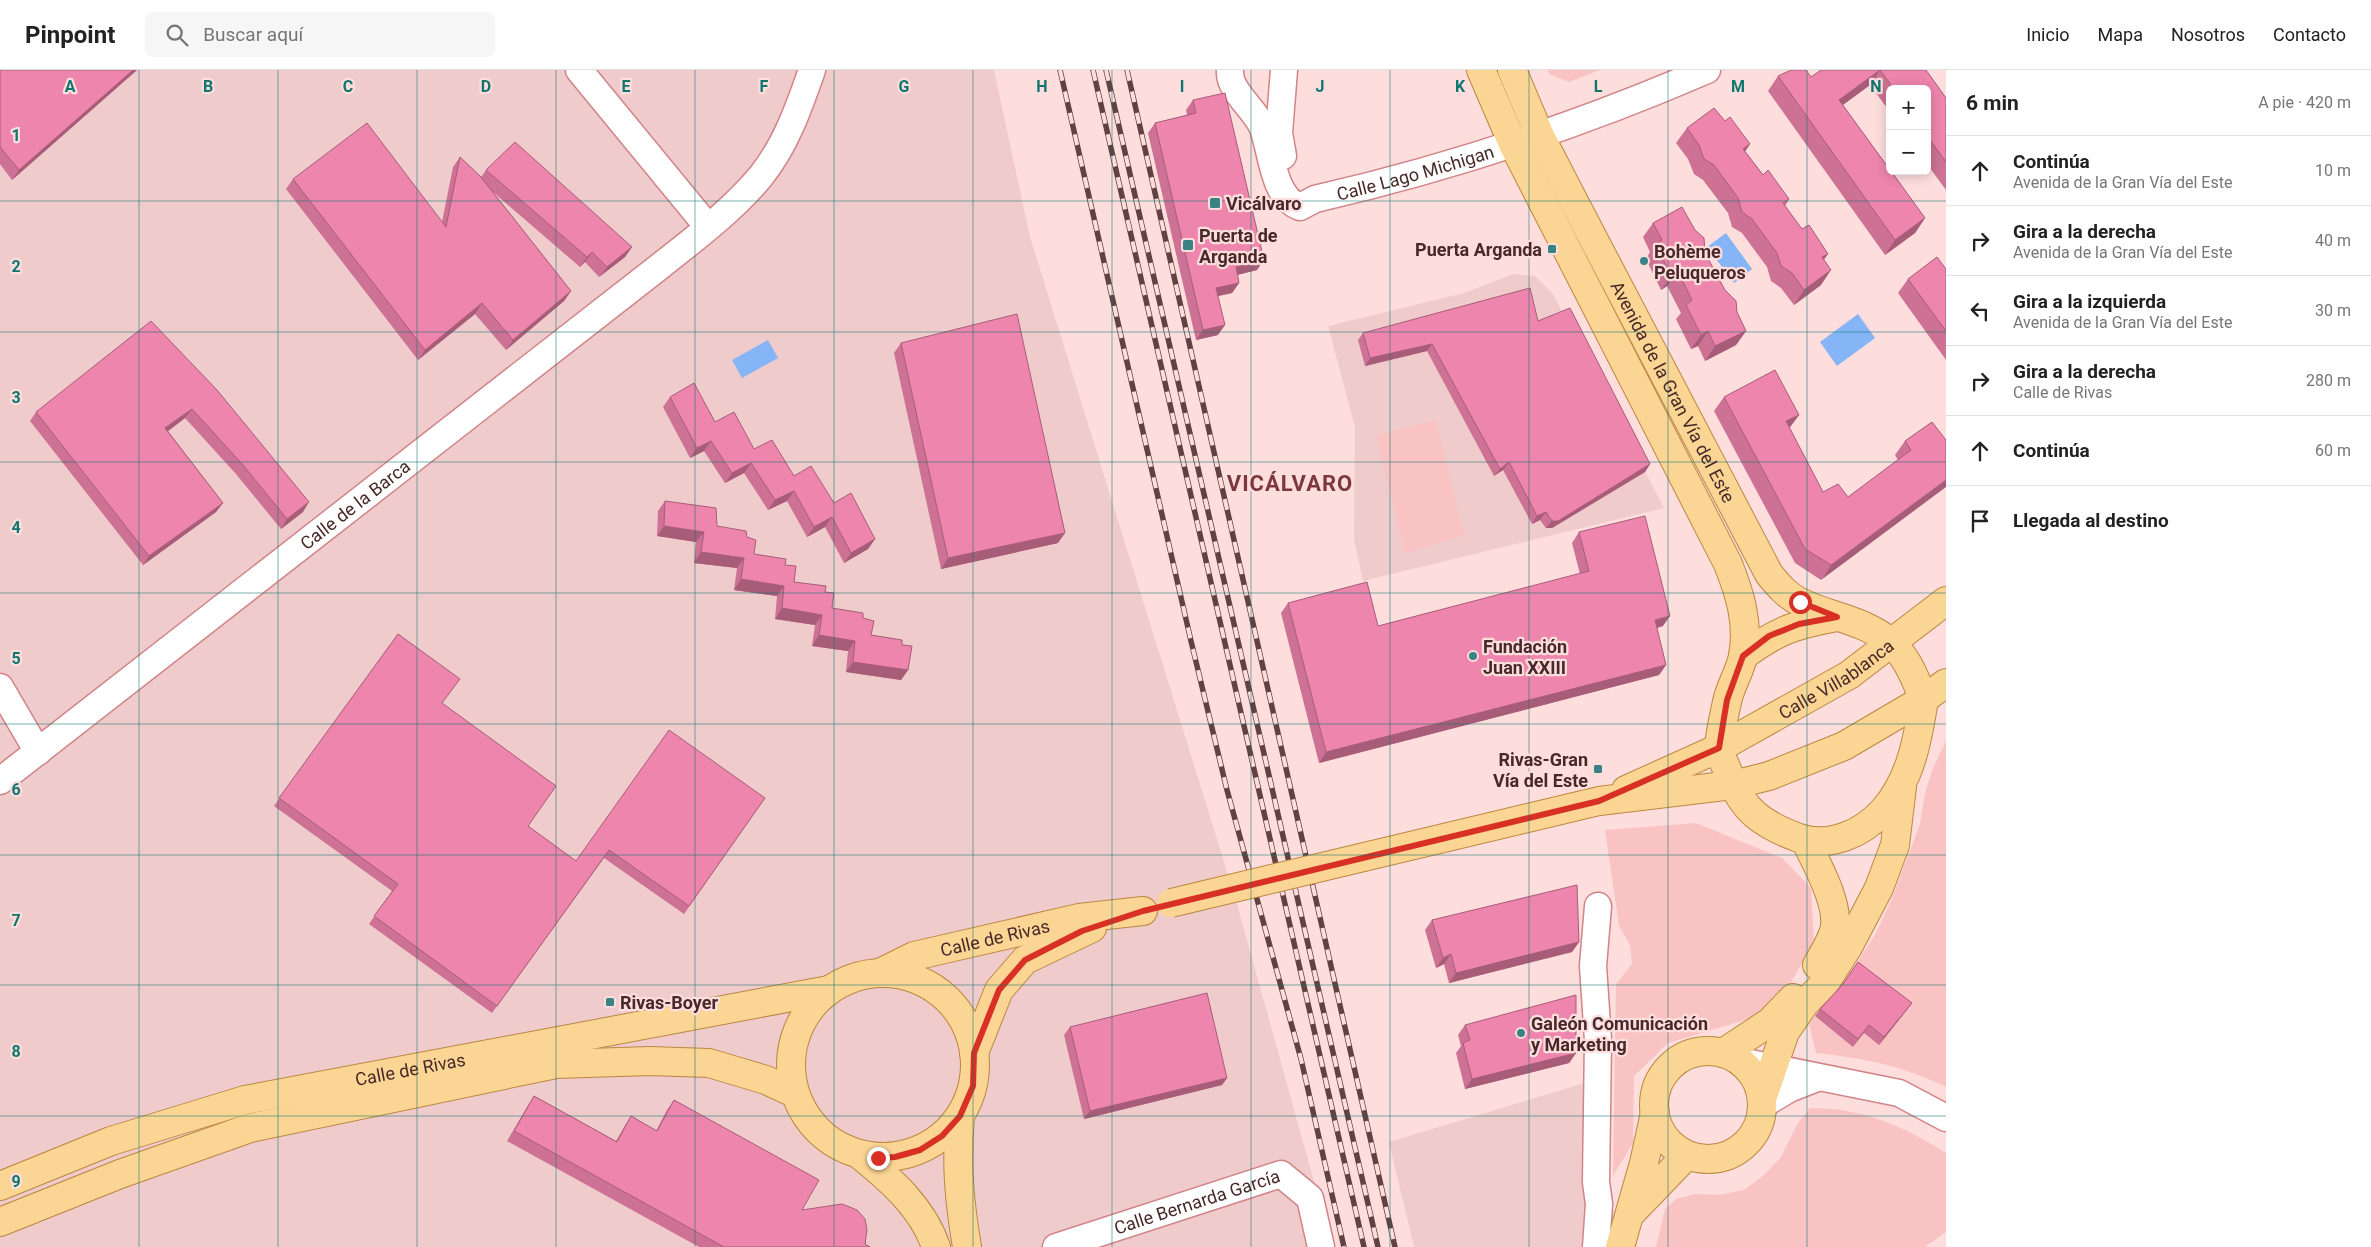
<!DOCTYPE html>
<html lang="es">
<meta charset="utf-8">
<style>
body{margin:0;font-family:Roboto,sans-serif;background:#f6f6f6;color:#222}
.controls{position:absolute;right:15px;top:15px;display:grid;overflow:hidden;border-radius:8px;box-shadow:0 2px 12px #0003}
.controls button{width:45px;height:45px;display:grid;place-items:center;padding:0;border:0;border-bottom:1px solid #e0e0e0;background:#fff;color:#222;font:25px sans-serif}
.stop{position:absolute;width:15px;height:15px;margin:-11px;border:4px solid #d93025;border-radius:50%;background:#fff}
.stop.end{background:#d93025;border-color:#fff;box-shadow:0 1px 5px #0008}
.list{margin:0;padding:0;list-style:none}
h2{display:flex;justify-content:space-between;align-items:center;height:65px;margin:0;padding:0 20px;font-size:21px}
h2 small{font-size:16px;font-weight:400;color:#767676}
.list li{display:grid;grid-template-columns:32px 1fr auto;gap:15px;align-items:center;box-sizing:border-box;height:70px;padding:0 20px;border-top:1px solid #e0e0e0}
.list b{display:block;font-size:19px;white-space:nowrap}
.list p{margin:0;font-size:16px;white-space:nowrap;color:#767676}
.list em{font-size:16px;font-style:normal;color:#767676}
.icon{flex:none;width:28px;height:28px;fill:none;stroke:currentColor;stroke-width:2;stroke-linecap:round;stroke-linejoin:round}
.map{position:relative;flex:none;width:1946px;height:1177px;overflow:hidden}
header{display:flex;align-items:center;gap:30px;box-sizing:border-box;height:70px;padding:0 25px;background:#fff;border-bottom:1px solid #e0e0e0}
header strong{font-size:24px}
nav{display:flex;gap:28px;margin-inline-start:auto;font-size:18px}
.search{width:350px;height:45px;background:#f6f6f6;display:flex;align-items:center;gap:12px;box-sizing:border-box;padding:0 18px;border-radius:8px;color:#767676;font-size:19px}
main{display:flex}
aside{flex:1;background:#fff}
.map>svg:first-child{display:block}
.built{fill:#f0cbcc}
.green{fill:#f9c3c4}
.water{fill:#86b5f7}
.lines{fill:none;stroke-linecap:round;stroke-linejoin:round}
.minor-casing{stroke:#d18588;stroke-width:29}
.major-casing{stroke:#bb8741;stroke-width:30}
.minor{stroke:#fff;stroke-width:26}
.major{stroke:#fbd594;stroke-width:28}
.rail-casing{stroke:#614142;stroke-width:5.5}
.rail{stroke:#fedddd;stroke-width:4;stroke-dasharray:11;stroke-linecap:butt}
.major-bridge-casing{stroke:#bb8741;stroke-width:30;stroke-linecap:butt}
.major-bridge{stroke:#fbd594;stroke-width:28}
.wall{fill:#cd7294}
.shaded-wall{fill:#a75d78}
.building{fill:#ee85ac;stroke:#a75d78}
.route{stroke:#d93025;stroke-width:6}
.grid{fill:none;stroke:#0f766e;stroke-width:1;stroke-opacity:0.55}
.poi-dot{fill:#3a8384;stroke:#fedddd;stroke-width:2}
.labels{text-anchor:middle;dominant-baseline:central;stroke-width:4.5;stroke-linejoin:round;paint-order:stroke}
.street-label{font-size:18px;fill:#48292a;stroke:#fedddd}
.poi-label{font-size:18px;font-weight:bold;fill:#48292a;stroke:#fedddd;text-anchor:start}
.district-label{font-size:22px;font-weight:bold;letter-spacing:1px;fill:#7b393e;stroke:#fedddd}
.grid-label{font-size:16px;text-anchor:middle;font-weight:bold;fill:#0f766e;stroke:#fedddd;stroke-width:4.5;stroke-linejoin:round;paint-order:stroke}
</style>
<header>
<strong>Pinpoint</strong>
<div class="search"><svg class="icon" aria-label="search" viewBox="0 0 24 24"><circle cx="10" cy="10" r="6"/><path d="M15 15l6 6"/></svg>Buscar aquí</div>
<nav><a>Inicio</a><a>Mapa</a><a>Nosotros</a><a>Contacto</a></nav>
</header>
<main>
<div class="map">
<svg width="1946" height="1177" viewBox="0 0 1946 1177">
<rect width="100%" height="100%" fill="#fedddd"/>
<!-- built -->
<path class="built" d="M0 0H994L1030 167 1235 827 1318 1126 1326 1177H0Z
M1513 204 1535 206 1553 224 1664 438 1363 511 1354 469 1355 357 1328 256 1464 223Z
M1598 1009 1599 1134 1627 1147 1620 1177H1414L1389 1072Z"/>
<!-- green -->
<path class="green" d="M1548 0H1600L1569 12 1549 4Z
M1436 350 1464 466 1405 483 1376 365Z
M1946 671V1017C1904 996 1862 988 1816 983L1809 954 1853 898 1875 865 1891 831 1920 754 1925 723 1933 698Z
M1696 753 1782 788 1811 818 1814 872 1789 916 1755 947 1668 973 1634 1006 1633 1073 1613 1106 1616 914 1632 894 1630 875 1619 856 1605 760Z
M1810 1038C1862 1038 1904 1056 1946 1083V1162L1925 1177H1656L1665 1139 1676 1129 1695 1124 1719 1125 1744 1120 1764 1105 1781 1087 1798 1053Z"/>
<!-- water -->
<path class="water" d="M1726 163 1752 199 1734 213 1707 177Z
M1858 244 1875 268 1837 296 1820 272Z
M768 270 778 288 742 308 732 290Z"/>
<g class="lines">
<defs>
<g id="minor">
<path d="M579 0 708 157"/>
<path id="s1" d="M1230 0C1228 20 1253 37 1262 56 1272 80 1272 127 1300 137L1315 129C1450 98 1580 55 1707 0"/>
<path d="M1283 86 1279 63 1284 0"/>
<path d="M0 617 38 682"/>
<path id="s2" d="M0 711 659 197C694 169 732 141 761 106 786 75 799 37 812 0"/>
<path d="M1740 991 1899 1023 1946 1048"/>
<path d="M1762 1035 1789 1019 1817 1008"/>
<path id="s3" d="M1056 1177 1281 1104 1310 1128 1321 1177"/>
<path d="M1596 1177 1599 1134 1596 1112 1598 970 1593 896 1598 836"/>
</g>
<g id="major">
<path d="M1481 0 1513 74 1728 494C1740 524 1749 553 1743 586 1740 602 1730 616 1727 632 1724 646 1720 662 1719 677 1719 684 1725 694 1728 702 1742 740 1761 754 1799 768 1829 778 1862 764 1883 741 1911 710 1918 668 1924 629"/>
<path id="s4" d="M1512 0 1540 66 1572 128 1769 504C1778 515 1787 526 1800 532 1829 547 1866 550 1891 573 1908 588 1915 609 1924 629"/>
<path d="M1743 586C1778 560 1794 555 1837 547"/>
<path id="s5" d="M1626 720 1719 678 1849 605 1946 531"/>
<path d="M1805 770C1816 793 1843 839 1833 864 1829 875 1823 885 1817 895"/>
<path d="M1364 787 1599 731 1733 715 1769 706 1844 676 1924 629 1946 613"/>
<circle cx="883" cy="995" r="92"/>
<path id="s6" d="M880 903 914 886 1079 848 1143 841"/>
<circle cx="1708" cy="1035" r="54"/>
<path d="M974 983 999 920 1025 890 1092 858"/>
<path d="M1723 983 1770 952 1793 928"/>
<path d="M1762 1029 1785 962 1805 933 1825 913 1848 877 1879 818 1895 775 1902 717"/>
<path d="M960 1046C956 1095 959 1129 967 1177"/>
<path d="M860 1085C891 1110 923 1138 936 1177"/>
<path id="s7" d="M0 1116 111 1071 245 1030 829 920"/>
<path d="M1633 1141 1687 1085"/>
<path d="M0 1152 120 1104 250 1058 556 994 650 991 709 993 766 1010 794 1023"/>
<path d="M1620 1177 1644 1093 1655 1043"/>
</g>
</defs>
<!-- minor casing -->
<use href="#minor" class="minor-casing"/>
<!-- major casing -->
<use href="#major" class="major-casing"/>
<!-- minor -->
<use href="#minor" class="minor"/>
<!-- major -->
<use href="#major" class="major"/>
<defs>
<path id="rail" d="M1060 0 1191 571 1227 720 1301 989 1344 1177
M1093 0 1364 1177
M1106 0 1378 1177
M1127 0 1395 1177"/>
</defs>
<!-- rail casing -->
<use href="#rail" class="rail-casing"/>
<!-- rail -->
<use href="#rail" class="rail"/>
<defs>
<path id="major-bridge" d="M1171 833 1364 787"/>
</defs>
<!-- major-bridge casing -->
<use href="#major-bridge" class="major-bridge-casing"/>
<!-- major-bridge -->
<use href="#major-bridge" class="major-bridge"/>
</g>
<!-- wall -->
<path class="wall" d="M0 0H137L12 110 0 94Z
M1821 0H1926L1946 28V120L1927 94V19H1890V42L1870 15 1843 35 1925 148 1915 163 1885 185 1768 21 1778 6 1811 7Z
M1193 30 1257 200 1237 205 1239 213 1232 223 1218 226V265L1196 270 1148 63 1155 53 1187 45 1186 40Z
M1725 51 1750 74 1745 81 1763 105 1789 129 1785 136 1824 190 1821 215 1794 235 1781 218 1771 211 1767 197 1742 163 1732 157 1728 143 1703 110 1694 104 1688 89 1676 73 1687 58Z
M460 87 481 107 486 100 632 177 625 187 599 207 585 192 580 197 493 122 571 221 564 231 506 280 475 244 418 290 286 119 293 109 442 152 453 97Z
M1653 153 1705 183 1746 261 1736 275 1705 291 1698 276 1691 279 1676 249 1681 243 1667 216 1661 220 1646 189 1650 182 1643 167Z
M1946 199V290L1898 223 1908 209Z
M1538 251 1650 394 1645 402 1552 458H1546L1540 450 1532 454 1503 400 1494 406 1427 281 1365 296 1358 270 1363 263Z
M901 273 1058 473 941 499 894 283Z
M217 320 303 442 281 459 236 404 185 348 168 361 223 433 216 442 143 495 30 351 36 342Z
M670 327 715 352 794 406 875 469 868 479 844 493 825 457 807 467 787 431 768 440 744 403 725 413 704 381 690 388 663 337Z
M1724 327 1799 345 1789 358 1823 422 1848 427 1898 390 1895 385 1905 371 1932 352 1821 510 1795 493 1714 341Z
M665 431 717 456 747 467 754 484 785 495 794 512 825 522 832 538 863 548 871 565 902 575 908 600 901 610 846 602 848 581 812 576 815 555 775 549 777 526 734 520 737 498 694 493 696 472 657 466 658 441Z
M1579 462 1663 556 1657 558 1666 595 1659 605 1319 693 1281 543 1288 533 1378 556 1580 504 1572 473Z
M398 564 442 633 528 756 576 791 765 728 684 844 604 788 492 943 369 854 392 821 274 736Z
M1432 850 1579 872 1572 882 1449 913 1444 894 1436 898 1425 860Z
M1858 892 1912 933 1879 975 1864 963 1853 977 1815 946 1820 939 1842 915Z
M1465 955 1576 983 1569 993 1465 1019 1456 983 1461 976 1458 965Z
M1070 957 1227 1008 1222 1015 1084 1049 1064 965Z
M534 1026 616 1071 624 1057 631 1046 656 1061 667 1040 674 1030 802 1140 870 1177H699L507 1071 527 1037Z"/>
<!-- shaded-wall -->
<path class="shaded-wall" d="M133 0H137L12 110 19 100Z
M1880 0 1870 15 1829 45 1839 30Z
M1750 74 1740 89 1743 79Z
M1925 148 1915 163 1885 185 1895 170Z
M632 177 625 187 599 207 607 197Z
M592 182 585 192 580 197 587 187Z
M1828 184 1818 198 1822 187Z
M1264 190 1257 200 1229 207 1236 197Z
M1831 200 1821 215 1794 235 1804 220Z
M1678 202 1667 216 1661 220 1671 206Z
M1239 213 1232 223 1209 228 1216 218Z
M571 221 564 231 506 280 513 270Z
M482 233 475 244 418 290 425 280Z
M1225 255 1218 265 1196 270 1203 260Z
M1708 261 1698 276 1691 279 1701 265Z
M1746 261 1736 275 1705 291 1715 276Z
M1432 274 1427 281 1365 296 1370 288Z
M192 339 185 348 159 368 165 358Z
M1799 345 1788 360 1786 351Z
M711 371 704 381 690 388 697 378Z
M1509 392 1503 400 1494 406 1500 399Z
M751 393 744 403 725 413 732 403Z
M1650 394 1645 402 1552 458H1546L1552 451Z
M1946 410V417L1821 510 1831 495Z
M794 421 787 431 768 440 775 430Z
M309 432 303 442 281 459 287 449Z
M223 433 216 442 143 495 149 486Z
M1546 442 1540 450 1532 454 1537 446Z
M832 447 825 457 807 467 814 457Z
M664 456 704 462 696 472 657 466Z
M1065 463 1058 473 941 499 948 488Z
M875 469 868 479 844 493 851 483Z
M701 482 744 488 737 498 694 493Z
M741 509 784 516 777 526 734 520Z
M782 538 822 545 815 555 775 549Z
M1670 546 1663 556 1648 560 1655 550Z
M819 565 855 571 848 581 812 576Z
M853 592 908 600 901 610 846 602Z
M1666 595 1659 605 1319 693 1326 682Z
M1579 872 1572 882 1449 913 1456 903Z
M1451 884 1444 894 1436 898 1443 888Z
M1912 933 1906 941 1879 975 1884 967Z
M1576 983 1569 993 1465 1019 1472 1009Z
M1227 1008 1222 1015 1084 1049 1090 1041Z"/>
<!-- building -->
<path class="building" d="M0 0H133L19 100 0 77Z
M1791 0H1806L1811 7 1821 0H1926L1946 28V92L1927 66V19H1894L1880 0 1839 30 1890 100V101H1891L1925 148 1895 170 1778 6Z
M1225 23 1264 190 1236 197 1239 213 1216 218 1225 255 1203 260 1155 53 1196 43 1193 30Z
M1714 38 1725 51 1730 47 1750 74 1743 79 1763 105 1768 100 1789 129 1783 133 1802 159 1809 155 1828 184 1822 187 1831 200 1804 220 1792 203 1781 196 1777 183 1752 149 1742 142 1738 128 1714 95 1704 89 1699 75 1687 58Z
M367 53 446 157 460 87 480 106 571 221 513 270 482 233 425 280 293 109Z
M515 72 632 177 607 197 592 182 587 187 486 100Z
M1682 137 1695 160 1704 168 1705 183 1725 220 1736 231 1737 242 1746 261 1715 276 1708 261 1701 265 1686 235 1692 230 1678 202 1671 206 1656 174 1662 170 1653 153Z
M1937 187 1946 199V261L1908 209Z
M1530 218 1538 251 1570 238 1650 394 1558 451H1552L1546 442 1537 446 1509 392 1500 399 1432 274 1370 288 1363 263Z
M1017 244 1065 463 948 488 901 273Z
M151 251 217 320 309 432 287 449 243 395 192 339 165 358 223 433 149 486 36 342Z
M1775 300 1799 345 1786 351 1823 422 1838 414 1848 427 1911 380 1905 371 1932 352 1946 370V410L1831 495 1805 479 1724 327Z
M694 313 715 352 734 342 754 379 772 370 794 406 811 396 834 433 851 423 875 469 851 483 832 447 814 457 794 421 775 430 751 393 732 403 711 371 697 378 670 327Z
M665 431 716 438 717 456 746 461 747 467 756 470 754 484 786 489 785 495 796 496 794 512 826 516 825 522 834 523 832 538 863 543V548L874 551 871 565 902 570V575L912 576 908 600 853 592 855 571 819 565 822 545 782 538 784 516 741 509 744 488 701 482 704 462 664 456Z
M1645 446 1670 546 1655 550 1666 595 1326 682 1288 533 1367 512 1378 556 1589 501 1579 462Z
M398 564 460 609 442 633 556 716 528 756 576 791 669 660 765 728 689 836 609 780 497 936 374 846 398 814 279 728Z
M1577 815 1579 872 1456 903 1451 884 1443 888 1432 850Z
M1858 892 1912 933 1884 967 1869 955 1858 969 1820 939 1843 914Z
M1207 923 1227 1008 1090 1041 1070 957Z
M1576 925V983L1472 1009 1463 973 1470 970 1465 955Z
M534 1026 617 1072 631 1046 657 1061 674 1030 819 1110 802 1140 842 1134 857 1140 865 1149 867 1160 865 1174 870 1177H724L514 1061Z"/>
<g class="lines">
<!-- route -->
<path class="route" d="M878 1088 895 1087 920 1080 942 1066 960 1046 973 1016 974 983 999 920 1025 890 1082 861 1143 841 1599 731 1719 678 1727 630 1743 586 1769 566 1799 554 1837 547 1800 532"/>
</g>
<!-- grid -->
<path class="grid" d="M139 0V1177M278 0V1177M417 0V1177M556 0V1177M695 0V1177M834 0V1177M973 0V1177M1112 0V1177M1251 0V1177M1390 0V1177M1529 0V1177M1668 0V1177M1807 0V1177M0 131H1946M0 262H1946M0 392H1946M0 523H1946M0 654H1946M0 785H1946M0 915H1946M0 1046H1946"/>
<!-- markers -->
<g class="poi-dot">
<rect x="1209" y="127" width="12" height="12" rx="2.5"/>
<rect x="1182" y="169" width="12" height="12" rx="2.5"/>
<rect x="1547" y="174" width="10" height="10" rx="2.5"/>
<circle cx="1644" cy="191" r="5"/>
<circle cx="1473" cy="586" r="5"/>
<rect x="1593" y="694" width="10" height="10" rx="2.5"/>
<rect x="605" y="927" width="10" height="10" rx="2.5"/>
<circle cx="1521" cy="963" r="5"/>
</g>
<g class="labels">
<!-- street labels -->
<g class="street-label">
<text stroke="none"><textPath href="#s1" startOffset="279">Calle Lago Michigan</textPath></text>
<text stroke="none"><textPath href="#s4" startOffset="360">Avenida de la Gran Vía del Este</textPath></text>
<text stroke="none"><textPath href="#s2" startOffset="450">Calle de la Barca</textPath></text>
<text stroke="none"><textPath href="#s5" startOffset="238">Calle Villablanca</textPath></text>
<text stroke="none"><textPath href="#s6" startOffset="121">Calle de Rivas</textPath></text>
<text stroke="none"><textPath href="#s7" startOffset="428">Calle de Rivas</textPath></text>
<text stroke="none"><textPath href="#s3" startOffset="148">Calle Bernarda García</textPath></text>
</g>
<!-- poi labels -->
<g class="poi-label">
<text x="1226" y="133">Vicálvaro</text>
<text x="1199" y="165">Puerta de<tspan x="1199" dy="21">Arganda</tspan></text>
<text x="1542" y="179" text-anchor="end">Puerta Arganda</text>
<text x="1654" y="181">Bohème<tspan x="1654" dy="21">Peluqueros</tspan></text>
<text x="1483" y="576">Fundación<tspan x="1483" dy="21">Juan XXIII</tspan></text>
<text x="1588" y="689" text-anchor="end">Rivas-Gran<tspan x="1588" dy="21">Vía del Este</tspan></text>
<text x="620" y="932">Rivas-Boyer</text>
<text x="1531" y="953">Galeón Comunicación<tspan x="1531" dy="21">y Marketing</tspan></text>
</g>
<!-- district labels -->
<g class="district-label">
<text x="1290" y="413">VICÁLVARO</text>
</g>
</g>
<g class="grid-label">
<text x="70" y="22">A</text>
<text x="208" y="22">B</text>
<text x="348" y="22">C</text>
<text x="486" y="22">D</text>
<text x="626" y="22">E</text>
<text x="764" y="22">F</text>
<text x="904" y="22">G</text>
<text x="1042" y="22">H</text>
<text x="1182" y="22">I</text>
<text x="1320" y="22">J</text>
<text x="1460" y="22">K</text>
<text x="1598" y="22">L</text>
<text x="1738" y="22">M</text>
<text x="1876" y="22">N</text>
<text x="16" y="71">1</text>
<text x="16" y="202">2</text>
<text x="16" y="333">3</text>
<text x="16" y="463">4</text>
<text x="16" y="594">5</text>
<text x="16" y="725">6</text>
<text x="16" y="856">7</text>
<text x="16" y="987">8</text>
<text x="16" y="1117">9</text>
</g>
</svg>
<div class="controls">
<button>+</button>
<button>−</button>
</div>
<div class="stop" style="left:1800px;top:532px"></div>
<div class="stop end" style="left:878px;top:1088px"></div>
</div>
<aside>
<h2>6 min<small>A pie · 420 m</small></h2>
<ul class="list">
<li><svg class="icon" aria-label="ahead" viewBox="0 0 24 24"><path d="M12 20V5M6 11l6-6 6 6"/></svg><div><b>Continúa</b><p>Avenida de la Gran Vía del Este</p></div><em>10 m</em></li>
<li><svg class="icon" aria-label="right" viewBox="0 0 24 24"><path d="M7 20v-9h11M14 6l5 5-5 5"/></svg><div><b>Gira a la derecha</b><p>Avenida de la Gran Vía del Este</p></div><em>40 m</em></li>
<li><svg class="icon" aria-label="left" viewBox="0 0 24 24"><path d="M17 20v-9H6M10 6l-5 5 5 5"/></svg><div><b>Gira a la izquierda</b><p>Avenida de la Gran Vía del Este</p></div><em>30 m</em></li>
<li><svg class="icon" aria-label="right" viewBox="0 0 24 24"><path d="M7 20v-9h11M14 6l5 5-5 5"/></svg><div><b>Gira a la derecha</b><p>Calle de Rivas</p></div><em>280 m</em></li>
<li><svg class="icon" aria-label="ahead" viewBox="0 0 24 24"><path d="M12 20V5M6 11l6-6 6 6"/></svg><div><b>Continúa</b></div><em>60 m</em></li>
<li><svg class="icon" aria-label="arrive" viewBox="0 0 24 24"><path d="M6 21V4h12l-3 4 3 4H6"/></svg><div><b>Llegada al destino</b></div></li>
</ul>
</aside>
</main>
